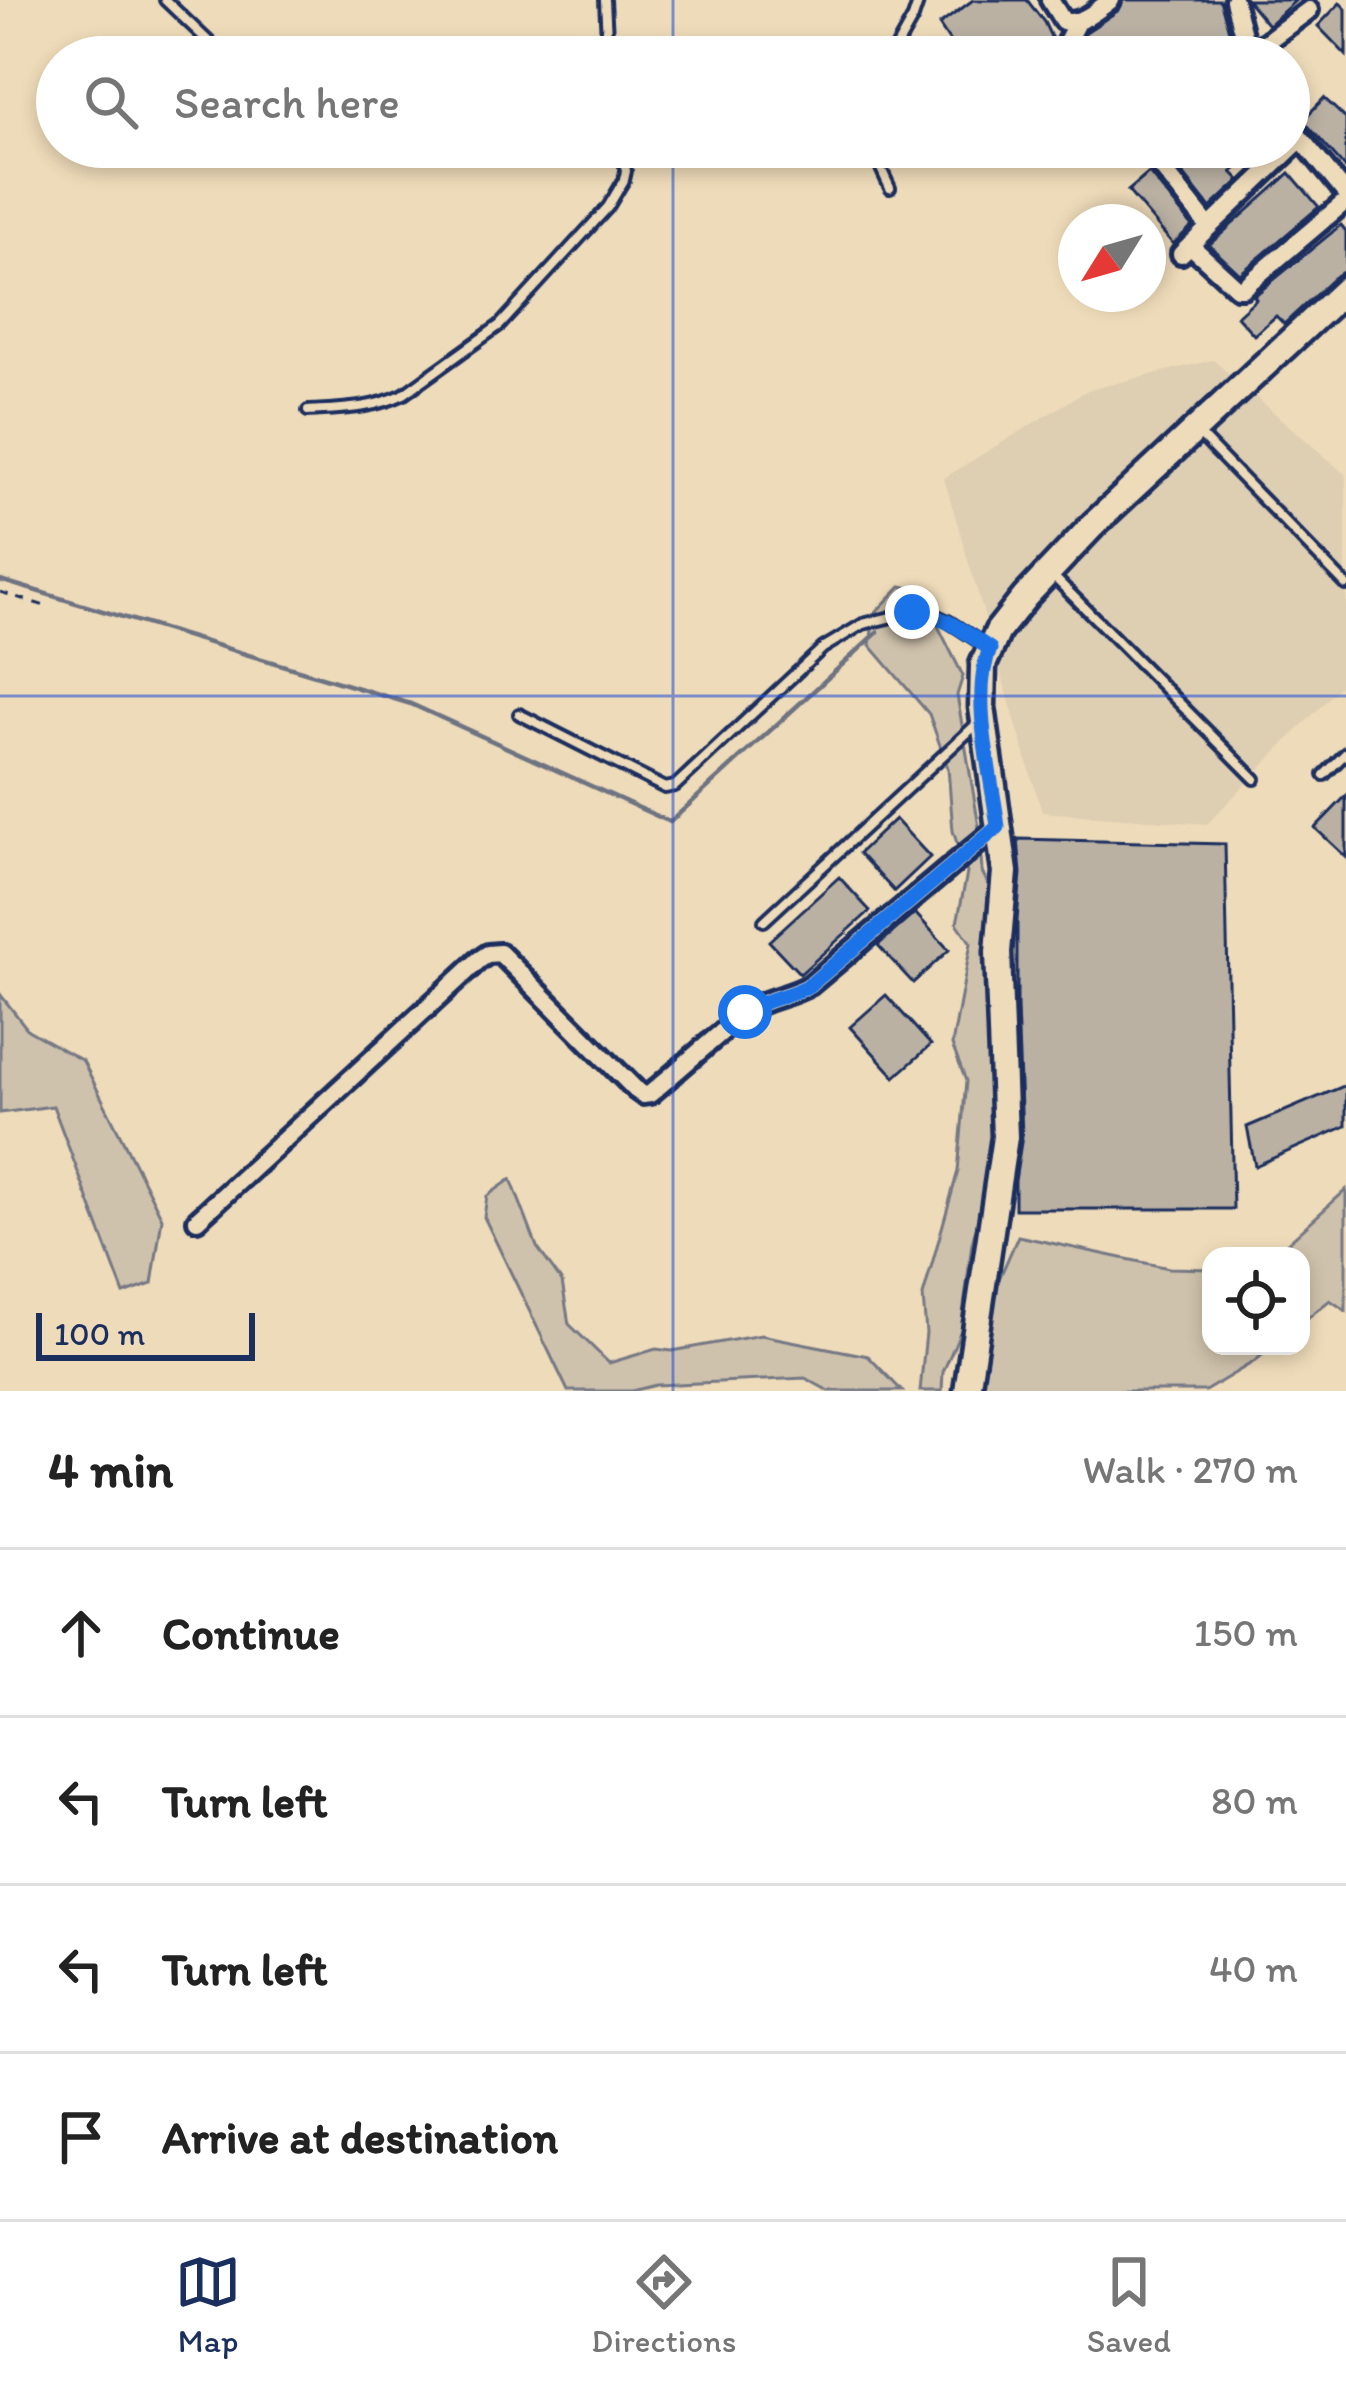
<!DOCTYPE html>
<meta charset="utf-8">
<style>
body{margin:0;font-family:Itim,sans-serif;background:#f6f6f6;color:#222}
.controls{position:absolute;right:36px;bottom:36px;display:grid;overflow:hidden;border-radius:24px;box-shadow:0 6px 18px #0003}
.controls button{width:108px;height:108px;display:grid;place-items:center;padding:0;border:0;border-bottom:3px solid #e0e0e0;background:#fff;color:#222;font:60px sans-serif}
.compass{position:absolute;left:1058px;top:204px;width:108px;height:108px;border-radius:50%;background:#fff;box-shadow:0 6px 18px #0003;rotate:233deg}
.scale{position:absolute;left:36px;bottom:30px;width:219px;box-sizing:border-box;padding-left:12px;border:6px solid #1b2f5e;border-top:0;font-size:33px;line-height:42px;white-space:nowrap;color:#1b2f5e;-webkit-text-stroke:9px #eedbb9;paint-order:stroke}
.stop{position:absolute;width:36px;height:36px;margin:-27px;border:9px solid #1a73e8;border-radius:50%;background:#fff}
.stop.end{background:#1a73e8;border-color:#fff;box-shadow:0 3px 12px #0008}
.list{margin:0;padding:0;list-style:none}
h2{display:flex;justify-content:space-between;align-items:center;height:156px;margin:0;padding:0 48px;font-size:51px}
h2 small{font-size:39px;font-weight:400;color:#767676}
.list li{display:grid;grid-template-columns:78px 1fr auto;gap:36px;align-items:center;box-sizing:border-box;height:168px;padding:0 48px;border-top:3px solid #e0e0e0}
.list b{display:block;font-size:45px;white-space:nowrap}
.list em{font-size:39px;font-style:normal;color:#767676}
.icon{flex:none;width:66px;height:66px;fill:none;stroke:currentColor;stroke-width:2;stroke-linecap:round;stroke-linejoin:round}
.map{position:relative;flex:none;width:1346px;height:1391px;overflow:hidden}
.search{position:absolute;background:#fff;box-shadow:0 6px 18px #0003;left:36px;right:36px;top:36px;height:132px;display:flex;align-items:center;gap:30px;box-sizing:border-box;padding:0 42px;border-radius:66px;color:#767676;font-size:45px}
.sheet{height:828px;background:#fff}
nav{display:flex;justify-content:space-around;align-items:center;box-sizing:border-box;height:168px;border-top:3px solid #e0e0e0;background:#fff;font-size:33px;color:#767676}
nav a{display:grid;justify-items:center;gap:6px}
nav .on{color:#1b2f5e}
.map>svg:first-child{display:block}
.built{fill:#deceb2}
.green{fill:#cfc2ac;stroke:#757885;stroke-width:3}
.lines{fill:none;stroke-linecap:round;stroke-linejoin:round}
.stream{stroke:#6e7382;stroke-width:4.5}
.building{fill:#bab1a3;stroke:#1b2f5e;stroke-width:3}
.lane-casing{stroke:#1b2f5e;stroke-width:16}
.street-casing{stroke:#1b2f5e;stroke-width:26}
.secondary-casing{stroke:#1b2f5e;stroke-width:33}
.path{stroke:#1b2f5e;stroke-width:3;stroke-dasharray:9 9;stroke-linecap:butt}
.lane{stroke:#eedbb9;stroke-width:8}
.street{stroke:#eedbb9;stroke-width:16}
.secondary{stroke:#eedbb9;stroke-width:24}
.route{stroke:#1a73e8;stroke-width:15}
.grid{fill:none;stroke:#1d4ed8;stroke-width:3;stroke-opacity:0.55}
</style>
<div class="map">
<svg width="1346" height="1391" viewBox="0 0 1346 1391">
<rect width="100%" height="100%" fill="#eedbb9"/>
<filter id="ink" filterUnits="userSpaceOnUse"><feTurbulence type="fractalNoise" baseFrequency=".00833" numOctaves="2"/><feDisplacementMap in="SourceGraphic" scale="24" xChannelSelector="R" yChannelSelector="G"/><feConvolveMatrix kernelMatrix="1 2 1 2 8 2 1 2 1" color-interpolation-filters="sRGB"/></filter>
<g filter="url(#ink)">
<!-- built -->
<path class="built" d="M1213 360 1346 475V680L1207 824 1042 812 944 478 1088 390Z"/>
<!-- green -->
<path class="green" d="M901 586 920 590 963 676 957 695 979 827 982 872 997 901V1094L991 1173 972 1243 961 1330 943 1372 942 1391H920L926 1333 923 1296 958 1171 966 1081 952 1045 971 943 957 923 967 873 953 831 948 768 929 714 870 645 874 614Z
M0 994 28 1030 83 1061 162 1218 152 1284 124 1294 53 1106 0 1113Z
M511 1179 537 1247 562 1282 569 1324 609 1363 656 1349 672 1351 761 1335 868 1356 902 1391H829L805 1378 656 1385 632 1391H568L484 1217 487 1196Z
M1346 1190V1311L1330 1300 1301 1323V1256H1273Z
M1018 1236 1169 1268 1211 1269V1346H1273L1255 1361 1205 1391H981L996 1286Z"/>
<g class="lines">
<!-- stream -->
<path class="stream" d="M0 580 411 704 670 822 878 632"/>
</g>
<!-- building -->
<path class="building" d="M973 0H1027L1044 22 1052 39 1041 49 1047 57H960L939 25Z
M1124 0H1220L1230 34 1225 38 1231 46 1232 54 1227 57H1081L1078 48 1086 32 1119 10Z
M1247 0H1296L1268 25Z
M1340 3 1346 9V55L1318 26Z
M1324 98 1346 119V169L1303 120Z
M1186 147H1265L1232 172 1240 180 1210 208 1171 159Z
M1149 173 1192 226 1173 244 1128 191Z
M1290 173 1319 207 1240 274 1209 245Z
M1341 225 1346 231V270L1335 277 1284 324 1276 316 1254 335 1237 316 1256 299 1254 296Z
M1346 796V857L1315 828Z
M895 819 930 857 894 891 859 853Z
M1018 839 1225 844 1233 1209H1015V1181L1022 1136 1017 1006V921L1021 873Z
M839 877 870 911 800 974 769 941Z
M915 913 949 950 913 983 878 945Z
M886 995 931 1045 895 1077 850 1027Z
M1346 1085V1126L1255 1166 1247 1127Z"/>
<g class="lines">
<defs>
<path id="lane" d="M165 0 225 57
M605 0 608 57
M891 57 913 18 919 0
M871 147 890 188
M308 411C341 409 373 409 404 394L500 325 608 207 624 180 626 171 621 147
M1196 431 1346 585
M1053 576 1255 779
M519 714 665 788 675 786 823 648 863 624 912 612 933 614 948 621 986 646
M1324 775 1346 753
M764 921 979 722"/>
<path id="street" d="M1050 0 1063 21C1081 26 1097 10 1111 0
M1234 0 1243 35 1245 57
M1068 57 1063 49 1077 22
M1246 57 1309 10
M1289 124 1346 194
M1163 169 1209 227
M1190 245 1237 288H1243L1346 201
M1181 254 1301 139
M197 1220 479 960 488 954 500 953 636 1090 643 1095 650 1094 745 1012C766 998 789 997 810 985L998 827"/>
<path id="secondary" d="M967 1391 1005 1137 998 952 1005 872 982 707 983 665 998 631 1025 597 1094 524 1346 289"/>
</defs>
<!-- lane casing -->
<use href="#lane" class="lane-casing"/>
<!-- street casing -->
<use href="#street" class="street-casing"/>
<!-- secondary casing -->
<use href="#secondary" class="secondary-casing"/>
<!-- path -->
<path class="path" d="M0 592 45 606"/>
<!-- lane -->
<use href="#lane" class="lane"/>
<!-- street -->
<use href="#street" class="street"/>
<!-- secondary -->
<use href="#secondary" class="secondary"/>
</g>
</g>
<g class="lines" filter="url(#ink)">
<!-- route -->
<path class="route" d="M745 1012C766 998 789 997 810 985L998 827C992 777 970 695 990 649 963 631 945 615 912 612"/>
</g>
<!-- grid -->
<path class="grid" d="M673 0V57M673 147V1391M0 696H1346"/>
</svg>
<div class="controls">
<button><svg class="icon" aria-label="locate" viewBox="0 0 24 24"><circle cx="12" cy="12" r="6"/><path d="M12 2v4M12 18v4M2 12h4M18 12h4"/></svg></button>
</div>
<svg class="compass" viewBox="-18 -18 36 36"><path d="M0-13l5 13h-10z" fill="#e53935"/><path d="M0 13l5-13h-10z" fill="#767676"/></svg>
<div class="scale">100 m</div>
<div class="stop" style="left:745px;top:1012px"></div>
<div class="stop end" style="left:912px;top:612px"></div>
<div class="search"><svg class="icon" aria-label="search" viewBox="0 0 24 24"><circle cx="10" cy="10" r="6"/><path d="M15 15l6 6"/></svg>Search here</div>
</div>
<section class="sheet">
<h2>4 min<small>Walk · 270 m</small></h2>
<ul class="list">
<li><svg class="icon" aria-label="ahead" viewBox="0 0 24 24"><path d="M12 20V5M6 11l6-6 6 6"/></svg><div><b>Continue</b></div><em>150 m</em></li>
<li><svg class="icon" aria-label="left" viewBox="0 0 24 24"><path d="M17 20v-9H6M10 6l-5 5 5 5"/></svg><div><b>Turn left</b></div><em>80 m</em></li>
<li><svg class="icon" aria-label="left" viewBox="0 0 24 24"><path d="M17 20v-9H6M10 6l-5 5 5 5"/></svg><div><b>Turn left</b></div><em>40 m</em></li>
<li><svg class="icon" aria-label="arrive" viewBox="0 0 24 24"><path d="M6 21V4h12l-3 4 3 4H6"/></svg><div><b>Arrive at destination</b></div></li>
</ul>
</section>
<nav>
<a class="on"><svg class="icon" aria-label="map" viewBox="0 0 24 24"><path d="M3 6l6-2 6 2 6-2v14l-6 2-6-2-6 2zM9 4v14M15 6v14"/></svg>Map</a>
<a><svg class="icon" aria-label="directions" viewBox="0 0 24 24"><path d="M12 3l9 9-9 9-9-9zM9 14v-3h6M13 9l2 2-2 2"/></svg>Directions</a>
<a><svg class="icon" aria-label="saved" viewBox="0 0 24 24"><path d="M7 4h10v16l-5-4-5 4z"/></svg>Saved</a>
</nav>
